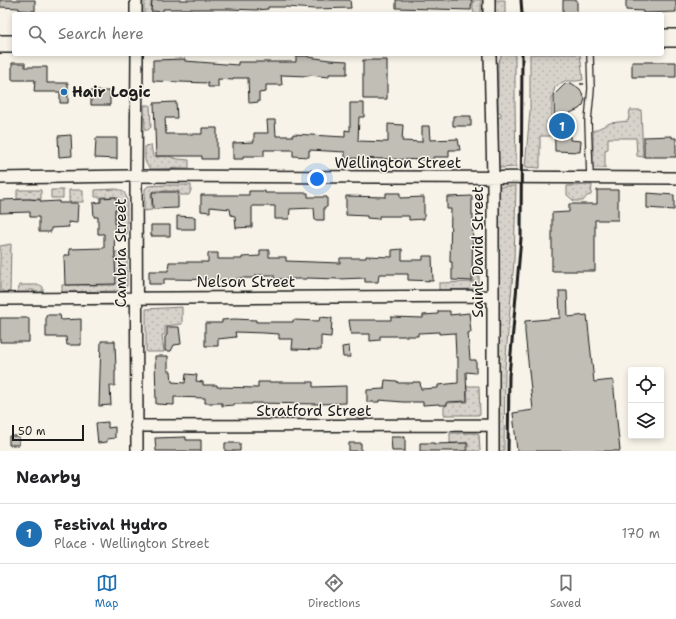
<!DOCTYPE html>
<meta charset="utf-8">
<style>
body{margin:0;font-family:"Shantell Sans",sans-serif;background:#f6f6f6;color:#202124}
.controls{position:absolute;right:12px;bottom:12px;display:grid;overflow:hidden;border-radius:4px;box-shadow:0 2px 6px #0003}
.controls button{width:36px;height:36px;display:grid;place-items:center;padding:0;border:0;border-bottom:1px solid #e0e0e0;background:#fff;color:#202124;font:20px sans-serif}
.scale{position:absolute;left:12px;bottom:10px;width:72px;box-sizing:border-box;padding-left:4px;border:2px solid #1c1c1c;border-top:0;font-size:11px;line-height:14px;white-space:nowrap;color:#1c1c1c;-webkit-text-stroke:3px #f7f3e8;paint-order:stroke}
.you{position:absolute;left:317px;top:179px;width:14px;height:14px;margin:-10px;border:3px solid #fff;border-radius:50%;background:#1a73e8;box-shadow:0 0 0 6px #1a73e833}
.badge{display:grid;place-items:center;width:26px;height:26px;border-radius:50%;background:#1f6fb2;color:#fff;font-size:13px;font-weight:700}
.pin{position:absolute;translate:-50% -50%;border:2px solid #fff;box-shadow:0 1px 4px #0006}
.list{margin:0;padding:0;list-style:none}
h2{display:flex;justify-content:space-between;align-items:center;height:52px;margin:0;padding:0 16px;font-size:17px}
h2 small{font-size:13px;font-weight:400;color:#757577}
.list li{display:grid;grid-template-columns:26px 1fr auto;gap:12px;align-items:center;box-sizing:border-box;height:60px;padding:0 16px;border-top:1px solid #e0e0e0}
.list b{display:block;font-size:15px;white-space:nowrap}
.list p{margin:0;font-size:13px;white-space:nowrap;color:#757577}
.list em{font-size:13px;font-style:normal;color:#757577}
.icon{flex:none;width:22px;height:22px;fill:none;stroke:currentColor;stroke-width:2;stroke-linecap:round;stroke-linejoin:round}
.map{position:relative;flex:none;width:676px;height:451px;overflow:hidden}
.search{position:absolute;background:#fff;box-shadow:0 2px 6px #0003;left:12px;right:12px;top:12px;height:44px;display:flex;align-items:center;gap:10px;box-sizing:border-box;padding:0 14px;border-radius:4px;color:#757577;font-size:15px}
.sheet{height:112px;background:#fff}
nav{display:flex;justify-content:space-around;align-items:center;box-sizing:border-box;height:56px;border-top:1px solid #e0e0e0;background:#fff;font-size:11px;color:#757577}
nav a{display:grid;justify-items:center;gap:2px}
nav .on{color:#1f6fb2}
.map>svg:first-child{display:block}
.grass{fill:url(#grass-dots);stroke:#7a7874}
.building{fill:#c0beb5;stroke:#1c1c1c}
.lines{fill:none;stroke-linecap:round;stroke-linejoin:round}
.service-casing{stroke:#1c1c1c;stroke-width:8}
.minor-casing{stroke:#1c1c1c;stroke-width:14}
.primary-casing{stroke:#1c1c1c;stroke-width:20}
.path{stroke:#1c1c1c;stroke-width:1.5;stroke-dasharray:4 3;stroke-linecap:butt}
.service{stroke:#f7f3e8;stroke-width:5.5}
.minor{stroke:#f7f3e8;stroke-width:11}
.primary{stroke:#f7f3e8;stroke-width:17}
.rail{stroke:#1c1c1c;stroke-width:3}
.poi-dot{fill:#1f6fb2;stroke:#f7f3e8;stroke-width:1.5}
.labels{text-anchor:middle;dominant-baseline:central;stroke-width:3;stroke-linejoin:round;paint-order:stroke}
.poi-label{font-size:15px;font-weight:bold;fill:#1c1c1c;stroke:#f7f3e8;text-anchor:start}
.street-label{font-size:15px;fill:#1c1c1c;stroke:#f7f3e8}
</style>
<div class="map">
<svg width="676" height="451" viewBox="0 0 676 451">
<defs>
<pattern id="grass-dots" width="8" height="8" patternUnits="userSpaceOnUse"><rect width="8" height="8" fill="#d7d3cb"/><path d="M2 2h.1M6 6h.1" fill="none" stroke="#b8b5ae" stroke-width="1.8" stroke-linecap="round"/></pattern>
</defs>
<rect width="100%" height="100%" fill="#f7f3e8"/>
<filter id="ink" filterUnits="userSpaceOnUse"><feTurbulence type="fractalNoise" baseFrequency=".025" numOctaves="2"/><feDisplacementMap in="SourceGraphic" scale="8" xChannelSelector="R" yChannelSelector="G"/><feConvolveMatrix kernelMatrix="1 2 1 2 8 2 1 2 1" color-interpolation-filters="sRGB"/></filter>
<g filter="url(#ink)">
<!-- grass -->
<path class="grass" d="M144 0H151V11L154 14H144Z
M473 0H481V14H475L473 11Z
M495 0H505V14H495Z
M502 54H515V103L516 167 500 168 498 163V117H501V113L498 112V63Z
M530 54H580L583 80 576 81H565L555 87 552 98V136H540V168L525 167 530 111Z
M144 105H150L151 127 148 130H145Z
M630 110H641L643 157 637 156 636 138H608V149L605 150V168H593V131L610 123 628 121Z
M151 145 153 157 168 156 178 159 189 160V168L151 169C143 164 145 155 145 146Z
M165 185H191V190L189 195H180L179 191H153L151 194 152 210 144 211 145 189 148 186Z
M592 185 591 195 587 196 583 201H574L567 195V186Z
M506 186H516L514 261 505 368 504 451H497V328L500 327V324L497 323V192L500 187Z
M116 189C123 190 125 192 127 199V234H117L115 210 118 208 117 197H95V190Z
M17 190H41V199H17Z
M51 190H63V198H51Z
M69 190H83V202H69Z
M11 244 10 292 0 291V246Z
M115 252H127V286L123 291 62 292V285H115Z
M474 270H479V287L477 289 439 290V283L473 282Z
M20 285H40L43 287V292H33V290H29L28 292H17Z
M182 307V324L165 326V335H162L164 352H146V309Z
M467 386H479L480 414 478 415H444V407L448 403 468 402Z
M450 433H476L479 434 480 451H468V443H450Z"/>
<!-- building -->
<path class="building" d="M0 0H35V11L19 10V8L0 7Z
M152 0H350L351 8 314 9 286 7H268V9L256 10 228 9H163V12L151 11Z
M396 0H472L471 10 396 8Z
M563 0H577V14H563Z
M626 0H676V12L643 13V11L626 10Z
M296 56H308V57L330 60 347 61V74H329V77L309 75V76L281 75 282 85H266V92L259 93V102L249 103 248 78H233V80L218 79V87H208V83L153 81V60L185 59V61L238 65V62H296Z
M363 60H387V99H363Z
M632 62H676V77H632Z
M12 63H25V67H47V83H68V103H60V92H34L35 80H12Z
M571 83 580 89 585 99 583 105 579 109 570 113V140L581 141 580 152 555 151 554 95 565 84Z
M91 91H110V105H91Z
M176 102 177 118H165L166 134H202V128H217V159H202V156H156L154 103Z
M350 103H364V117H359L358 141 388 142V124L403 125 402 141 422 142V126H429L430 140 458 139 460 150H449V157H433V160L345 158V152L309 150V157L293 156V150H264V156H243V159H233V143L254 142V133H268L267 120H275L276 136H293V134L345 137V130L350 131Z
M453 116H471V126H453Z
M71 135 72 156 59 157 58 136Z
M672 136V138H676V157H644V137Z
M96 138H117V159L95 158Z
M597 190H618V220H595V271H552V213L569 212V204H597Z
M249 191H265V193H308V197H327V207H324V220H315L314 208 290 209 289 219H275V206H252V227L236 228 235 216 231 215 230 209 210 207V212L201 211V195H249Z
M152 192H178V208L153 209Z
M386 193H400V198L424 197V219L409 220V216H379V219L367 218V216L346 215V196L386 197Z
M647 193 674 195V210L647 208Z
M472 196V215H473L472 281 452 280V262H450L451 209H447V197Z
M116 197 117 209H115V234H114L116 284 65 285 64 255H70L69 249 104 248V234H98V217H94L93 203 101 202V198Z
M28 199 41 200V202L59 201V203H78L77 223 68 222 69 227 51 228V232H39V217H30V212L0 213V200Z
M177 216 195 217V229H177Z
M151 225H170V236H151Z
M402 249V260H423V256H432L433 281 408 280V274H379L378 282H365V278L338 279 307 278V279H274V275H255V278H238V280L164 279V284H149V271H168L169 262H208V253H218V259H242V257L260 256V250H269V257H286V261L340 263V258H366V256L392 257V250Z
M559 291H567L568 317 587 315 594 382 613 380 620 451H517L513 413 533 410 525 332V321L560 318Z
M438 311H450V315L469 313 471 332 468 333 470 360H476V373L466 372 467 401 447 402V405H439V404L423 405V402H403L379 400V402H367V390L384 389 385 380 397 381 398 383H413V382H420L421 389 438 388V385L458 383V357H456L455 333 439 334V332L418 333V336H380V340L370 341V334H351L349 320H391V317L423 318V315L438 314Z
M46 315H60L61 320 81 319V345H67L66 337H46Z
M320 317 332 318 331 337 321 336V350L292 349 293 339H279V334L264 333 235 332 236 337 218 339V346H205V323H222V320L234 319 256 320V322H293V320L319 321Z
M0 318H29V342H0Z
M167 327H179L181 344 174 345 171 351H165V337L167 335Z
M101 341H115L116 371H115V386H110L111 405 99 406Z
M349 346 350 357H343L342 347Z
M155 356H168V371H171L172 382 185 383 186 374 197 375 196 381 203 382V385H217V387L258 388V382H313V387L346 386V403L319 404 252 403V404H234V405L222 406V403H205V398L174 397V405L156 404Z
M108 422V428L115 427V438L107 439V442L98 443 96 423Z
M9 436H19V445H9Z
M186 437V440H201V451H156L155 438Z
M391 437H405V451H392Z
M225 443H240V451H225Z
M349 443H361V451H349Z
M420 443H434V444L467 443V451H420Z"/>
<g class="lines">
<defs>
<path id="service" d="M590 178 588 121 591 89 590 54"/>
<path id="minor" d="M489 0V14
M136 14V0
M490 54 493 178V451
M0 178 127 176 676 178
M0 299 493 296
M136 426 493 425
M137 451 136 176 137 54"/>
<path id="primary" d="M662 38H676
M0 44H14"/>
</defs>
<!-- service casing -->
<use href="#service" class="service-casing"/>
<!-- minor casing -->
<use href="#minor" class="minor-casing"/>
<!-- primary casing -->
<use href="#primary" class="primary-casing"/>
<!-- path -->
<path class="path" d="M580 84H584"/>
<!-- service -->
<use href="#service" class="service"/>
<!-- minor -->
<use href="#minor" class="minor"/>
<!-- primary -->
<use href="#primary" class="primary"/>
<!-- rail -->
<path class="rail" d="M521 0 522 14
M508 451 509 376 521 238 522 54"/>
</g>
</g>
<!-- markers -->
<circle class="poi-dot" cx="64" cy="92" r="4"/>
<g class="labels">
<!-- poi labels -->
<g class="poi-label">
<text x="72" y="92">Hair Logic</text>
</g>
<!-- street labels -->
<g class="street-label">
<text x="398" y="163">Wellington Street</text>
<text transform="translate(478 252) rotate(-90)">Saint David Street</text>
<text transform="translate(121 253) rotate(-90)">Cambria Street</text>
<text x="246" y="282">Nelson Street</text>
<text x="314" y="411">Stratford Street</text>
</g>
</g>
</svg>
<div class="controls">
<button><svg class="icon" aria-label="locate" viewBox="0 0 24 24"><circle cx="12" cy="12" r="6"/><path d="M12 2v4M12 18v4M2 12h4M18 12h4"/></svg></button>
<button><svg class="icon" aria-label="layers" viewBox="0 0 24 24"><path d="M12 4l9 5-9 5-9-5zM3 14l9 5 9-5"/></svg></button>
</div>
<div class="scale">50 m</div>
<div class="you"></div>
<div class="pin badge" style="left:562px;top:126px">1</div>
<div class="search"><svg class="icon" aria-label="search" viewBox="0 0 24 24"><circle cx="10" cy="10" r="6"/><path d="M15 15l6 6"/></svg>Search here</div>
</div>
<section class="sheet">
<h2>Nearby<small></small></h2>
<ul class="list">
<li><span class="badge">1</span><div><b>Festival Hydro</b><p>Place · Wellington Street</p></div><em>170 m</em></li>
</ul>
</section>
<nav>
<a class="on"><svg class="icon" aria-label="map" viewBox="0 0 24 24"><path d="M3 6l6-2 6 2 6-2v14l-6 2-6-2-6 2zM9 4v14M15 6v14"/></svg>Map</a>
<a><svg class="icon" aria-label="directions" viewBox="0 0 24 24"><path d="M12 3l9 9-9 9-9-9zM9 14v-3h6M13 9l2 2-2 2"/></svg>Directions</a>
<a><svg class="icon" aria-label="saved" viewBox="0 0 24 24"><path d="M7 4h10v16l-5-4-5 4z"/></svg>Saved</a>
</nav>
